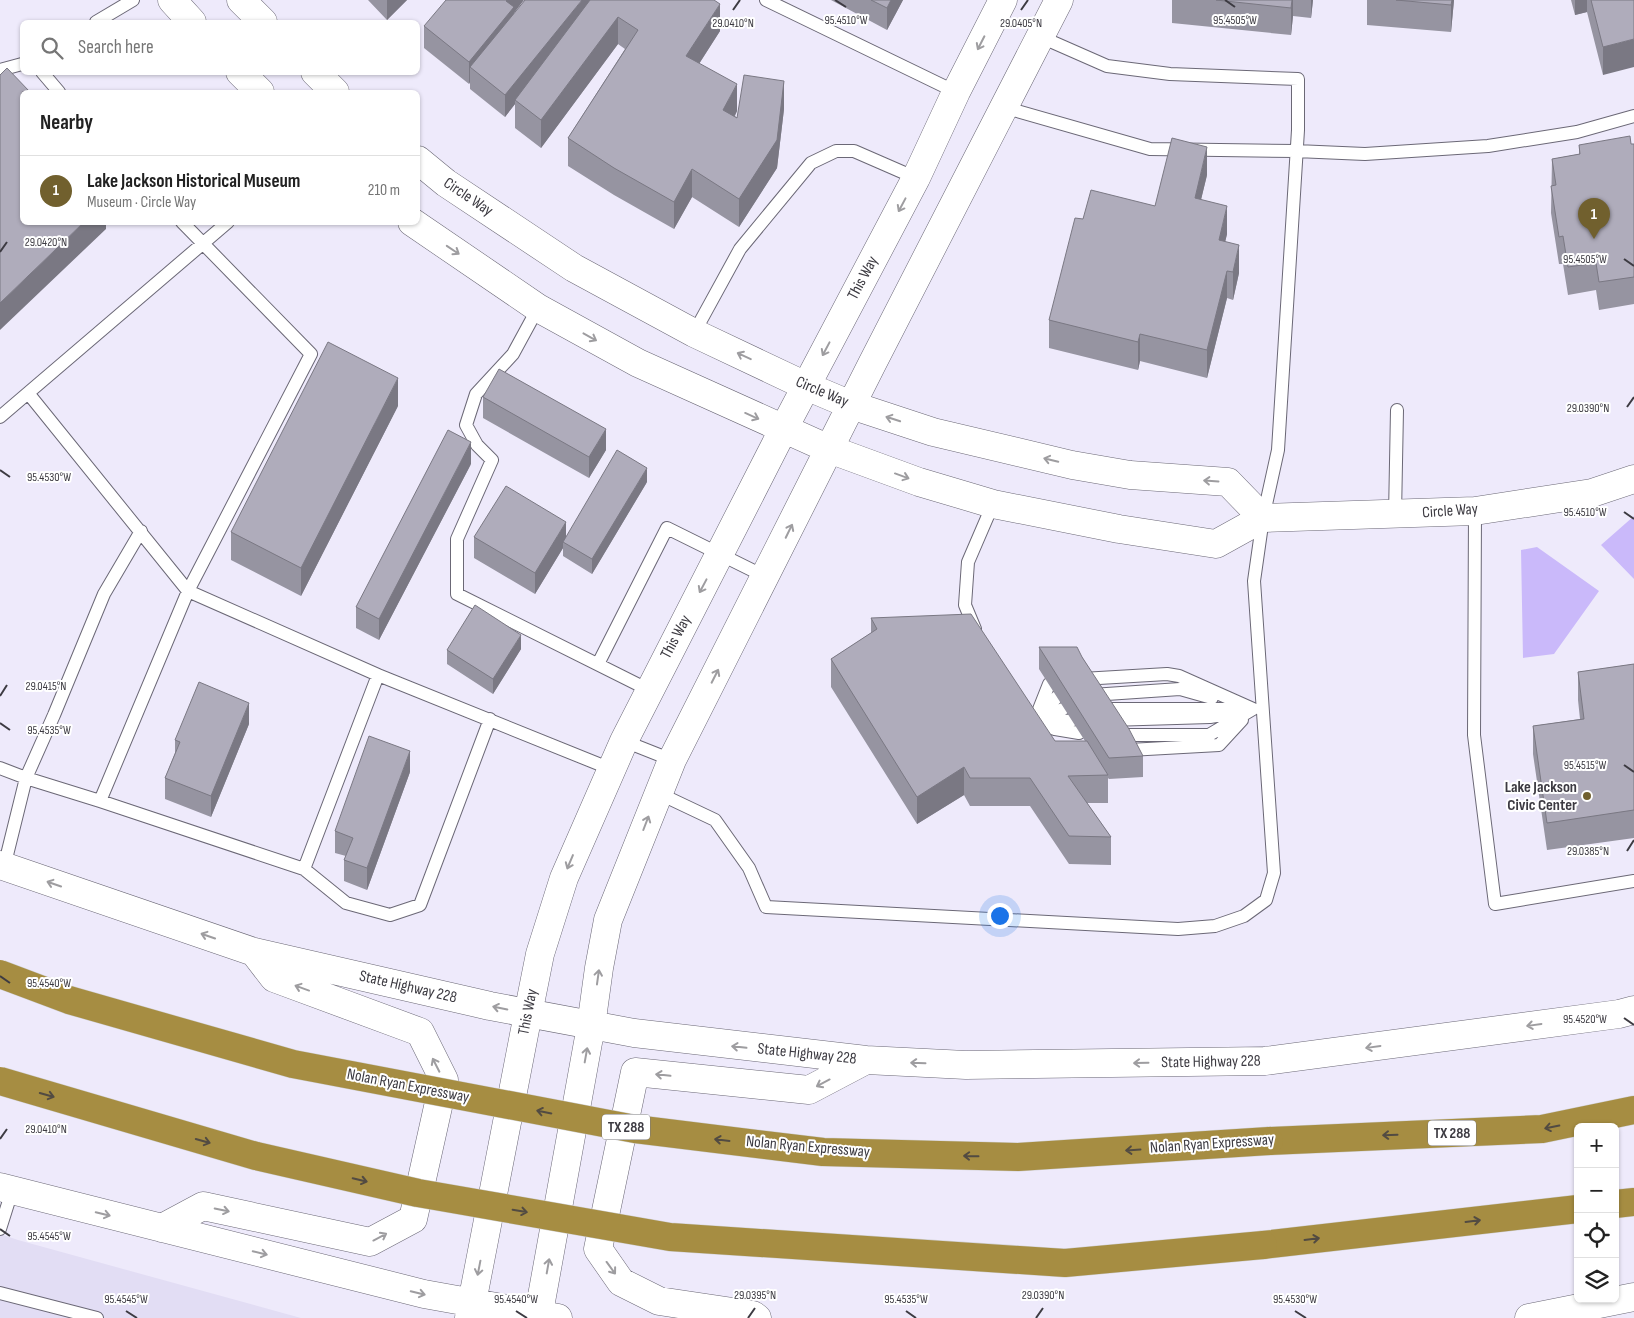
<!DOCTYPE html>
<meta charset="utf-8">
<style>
body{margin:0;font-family:"Sofia Sans Condensed",sans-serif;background:#f6f6f6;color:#222}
.controls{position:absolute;right:15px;bottom:15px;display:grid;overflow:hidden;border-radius:8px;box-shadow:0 1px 4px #0004}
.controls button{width:45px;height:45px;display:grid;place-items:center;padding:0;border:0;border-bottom:1px solid #e0e0e0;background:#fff;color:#222;font:25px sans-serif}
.you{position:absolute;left:999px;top:915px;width:18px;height:18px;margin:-12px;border:4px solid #fff;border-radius:50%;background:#1a73e8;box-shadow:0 0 0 8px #1a73e833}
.badge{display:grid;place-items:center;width:32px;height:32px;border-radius:50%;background:#71602e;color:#fff;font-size:16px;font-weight:700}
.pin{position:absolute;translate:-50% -41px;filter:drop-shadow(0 1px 2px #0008)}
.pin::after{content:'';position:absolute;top:26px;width:18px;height:15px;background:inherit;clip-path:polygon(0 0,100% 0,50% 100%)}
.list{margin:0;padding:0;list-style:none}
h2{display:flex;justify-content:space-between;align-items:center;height:65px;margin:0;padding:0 20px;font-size:21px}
h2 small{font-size:16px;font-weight:400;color:#767676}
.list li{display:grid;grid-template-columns:32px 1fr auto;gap:15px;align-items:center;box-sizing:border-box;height:70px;padding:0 20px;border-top:1px solid #e0e0e0}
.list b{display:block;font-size:19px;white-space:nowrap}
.list p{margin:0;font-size:16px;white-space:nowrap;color:#767676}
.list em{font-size:16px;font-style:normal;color:#767676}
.icon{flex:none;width:28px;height:28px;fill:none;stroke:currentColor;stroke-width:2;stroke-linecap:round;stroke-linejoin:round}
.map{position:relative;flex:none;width:1634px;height:1318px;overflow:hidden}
.search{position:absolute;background:#fff;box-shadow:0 1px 4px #0004;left:20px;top:20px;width:400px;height:55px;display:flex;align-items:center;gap:12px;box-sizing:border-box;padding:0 18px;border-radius:8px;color:#767676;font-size:19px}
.panel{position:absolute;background:#fff;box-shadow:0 1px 4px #0004;left:20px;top:90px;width:400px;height:135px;border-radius:8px}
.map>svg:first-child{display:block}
.built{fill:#e2ddf4}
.green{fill:#cab9fa}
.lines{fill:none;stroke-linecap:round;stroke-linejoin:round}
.service-casing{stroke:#6b6876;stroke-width:14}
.tertiary-casing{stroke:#6b6876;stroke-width:29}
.secondary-casing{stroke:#6b6876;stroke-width:29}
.motorway-casing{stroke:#d0d0d2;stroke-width:29}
.service{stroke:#fff;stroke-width:12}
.tertiary{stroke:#fff;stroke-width:28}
.secondary{stroke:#fff;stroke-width:28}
.motorway{stroke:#a68d42;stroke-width:28}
.motorway-bridge-casing{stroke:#d0d0d2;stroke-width:29;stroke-linecap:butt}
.motorway-bridge{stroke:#a68d42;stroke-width:28}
.wall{fill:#9694a1}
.shaded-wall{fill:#7a7883}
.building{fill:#afacbb;stroke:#7a7883}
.oneway{stroke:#9e9da0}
.oneway2{stroke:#524b42}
.ticks{fill:none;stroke:#3d3b42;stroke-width:2}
.poi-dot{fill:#71602e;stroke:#fff;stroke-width:2}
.labels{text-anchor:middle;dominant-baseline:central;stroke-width:4;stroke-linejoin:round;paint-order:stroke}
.shield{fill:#fff;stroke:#77767b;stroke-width:1}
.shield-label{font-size:15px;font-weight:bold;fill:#3d3b42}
.street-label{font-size:16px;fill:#3d3b42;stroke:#fff}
.poi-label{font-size:16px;font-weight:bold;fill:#3d3b42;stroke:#fff;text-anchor:end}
.ticks-label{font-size:12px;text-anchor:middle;fill:#3d3b42;stroke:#fff;stroke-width:4;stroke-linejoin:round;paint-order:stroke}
</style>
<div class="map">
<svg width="1634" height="1318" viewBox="0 0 1634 1318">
<rect width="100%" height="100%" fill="#eeeafb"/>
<!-- built -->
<path class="built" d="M0 1234 18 1240 301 1318H0Z"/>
<!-- green -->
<path class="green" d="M1634 516V579L1601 545Z
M1537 547 1599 591 1554 654 1523 658 1521 550Z"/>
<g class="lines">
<defs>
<path id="service" d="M766 0 956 92
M96 22 133 0
M0 70 22 64
M42 72 59 92
M1003 107 1150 149 1296 151 1365 154 1488 146 1577 132 1634 116
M538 308 513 354 476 394 466 425 477 445 492 460 457 539V594L649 690
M694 333 740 249 811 163 836 151H854L916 178
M28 393 188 591 378 675
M0 417 228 222
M1475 511 1474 735 1495 904 1634 881
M1395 515 1397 410
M975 629 965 605 968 562 993 504
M598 664 667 528 766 577
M1082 679 1167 674 1179 676 1253 709
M1092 695 1180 689 1212 698
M1102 709H1247
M1039 716 1057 697
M1043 718 1063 709
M490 719 420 905 390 915 346 903 304 869 378 675 611 769
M1109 720 1210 717 1228 714
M1039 721 1057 720 1071 721
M1034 722 1055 729 1079 733
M1034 722 1049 684
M1118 735H1209L1253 709
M624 741 672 760
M1129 750 1219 745 1242 720
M0 768 26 778 100 801 304 869
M658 793 715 820 749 868 766 907 1178 929 1215 926 1244 916 1266 900 1274 873 1254 581 1263 518 1278 450 1298 130V79L1170 74 1107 66 1041 37
M100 801 188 591 311 354 182 222
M4 867 26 778 54 715 104 594 141 531
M0 1229 12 1191
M0 1293 97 1318"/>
<path id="tertiary" d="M172 0 192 22
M241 0 263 22
M240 72 260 92
M315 72 335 92
M418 160 446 183 574 268 694 333 806 386 851 405 933 432 1072 465 1130 475 1228 482 1263 518
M412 222 538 308 638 363 829 449 919 482 993 504 1119 529 1216 544 1263 518 1475 511 1592 493 1634 479
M528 1014 540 954 564 878 624 741 783 430 916 178 956 92 1003 0
M591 1026 599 968 608 920 672 760 872 364 1059 0"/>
<path id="secondary" d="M0 865 254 952 490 1006 634 1033 866 1060 966 1065 1265 1061 1619 1014 1634 1010
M0 1187 424 1294 558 1318
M162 1228 203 1206 370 1242 413 1219 444 1080 420 1032 274 978 254 952
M469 1318 528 1014
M538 1318 591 1026
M757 1318 753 1315 659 1301 621 1282 598 1249 635 1072 809 1090 866 1060
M1529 1318 1634 1297"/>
<path id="motorway" d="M1269 1141 1542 1129 1634 1110
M1615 1204 1634 1202
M1263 1245 1578 1209"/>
</defs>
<!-- service casing -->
<use href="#service" class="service-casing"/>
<!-- tertiary casing -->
<use href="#tertiary" class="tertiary-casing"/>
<!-- secondary casing -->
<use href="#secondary" class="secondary-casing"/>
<!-- motorway casing -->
<use href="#motorway" class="motorway-casing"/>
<!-- service -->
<use href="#service" class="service"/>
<!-- tertiary -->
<use href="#tertiary" class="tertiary"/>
<!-- secondary -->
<use href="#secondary" class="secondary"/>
<!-- motorway -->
<use href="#motorway" class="motorway"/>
<defs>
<path id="motorway-bridge" d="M0 974 69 1000 293 1064 635 1129 823 1152 1018 1157 1269 1141
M0 1081 256 1156 418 1193 670 1237 1065 1263 1263 1245"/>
</defs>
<!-- motorway-bridge casing -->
<use href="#motorway-bridge" class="motorway-bridge-casing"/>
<!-- motorway-bridge -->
<use href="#motorway-bridge" class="motorway-bridge"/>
</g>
<!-- wall -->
<path class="wall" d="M368 0H407L387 20Z
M525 0 720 31 699 64 737 111 735 116 737 118 784 109 777 168 739 227 692 197 674 229 614 195 568 166V138L625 49 618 44 541 148 515 128V104L505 117 470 89V82L469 84 424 48V26L514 13V14Z
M831 0H903L887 30Z
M1172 0H1313L1311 18 1293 16 1291 35 1172 23Z
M1367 0H1454L1451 32 1367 25Z
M1571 0H1634L1603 75 1587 12 1575 15Z
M1631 144H1634V304L1599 310 1596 290 1568 295 1563 264H1559L1551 213 1552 159 1579 154V145Z
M1207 175 1201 199 1227 234 1225 242 1239 273 1233 300 1227 298 1207 378 1140 361 1138 370 1049 348V320L1155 206Z
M483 397 606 450 589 478 483 418Z
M398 406 301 596 231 560V532Z
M471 464 379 640 356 628V607Z
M647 482 592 574 563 556V548L535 594 474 558V537H566Z
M871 618 1055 741H1085L1039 669V647L1082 657 1143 756V777L1109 779 1108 778V803H1087L1111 837V865L1069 864 1030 806H970L964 795 917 824 831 687V659L871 633Z
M521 649 493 694 447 664V650Z
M1634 664V838L1547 850 1533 754V726L1580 719 1578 700V672Z
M249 724 211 817 165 799V778L175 753V740Z
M410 772 367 890 344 881V860L346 856 335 853V831Z"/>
<!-- shaded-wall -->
<path class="shaded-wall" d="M387 0H407L387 20Z
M507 0H524L514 13V28L470 67V82L469 84V62Z
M582 0H599L515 100V104L505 117V95Z
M891 0H903L887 30V8Z
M1292 0H1293V16L1291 35V8Z
M1311 0H1313L1311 18Z
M1452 0H1454L1451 32V5Z
M1575 0H1587V12L1575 15Z
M720 4V31L686 84V56Z
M618 17V44L541 148V120Z
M1634 39V67L1603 75V47Z
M784 81V109L777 168 739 227V199Z
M737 84V111L723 138V110Z
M1207 147V175L1195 225V198Z
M692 169V197L674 229V202Z
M1227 206V234L1219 268V240Z
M84 222H106V229L0 330V303Z
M1239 245V273L1233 300V272Z
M1227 271V298L1207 378V350Z
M1140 334V361L1138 370V342Z
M398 378V406L301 596V568Z
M606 429V450L589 478V457Z
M471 442V464L379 640V619Z
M647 468V482L592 574V559Z
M566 522V543L563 542V548L535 594V573Z
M521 635V649L493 694V679Z
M249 703V724L211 817V796Z
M410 751V772L367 890V868Z
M964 767V795L917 824V797Z"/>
<!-- building -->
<path class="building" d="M446 0H507L506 1 514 7 469 62 424 26Z
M525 0H582L505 95 470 67Z
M590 0H714L720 4 686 56 737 84 723 110 737 118 744 75 784 81 777 140 739 199 692 169 674 202 614 168 568 138 638 30 618 17 541 120 515 100Z
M871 0H891L887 8Z
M1216 0H1292L1291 8Z
M1396 0H1452L1451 5Z
M1591 0H1634V39L1603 47Z
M7 68 30 92H22V222H84L0 303V75Z
M1630 136 1631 144H1634V277L1599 282 1596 263 1568 267 1563 236 1559 237 1551 186 1556 185 1552 159 1580 154 1579 145Z
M1172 138 1207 147 1195 198 1227 206 1219 240 1239 245 1233 272 1227 271 1207 350 1140 334 1138 342 1049 320 1075 218 1083 219 1091 190 1155 206Z
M328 342 398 378 301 568 231 532Z
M499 369 606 429 589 457 483 397Z
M448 430 471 442 379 619 356 607Z
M617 450 647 468 592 559 563 542Z
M506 486 566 522 535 573 474 537Z
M475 605 521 635 493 679 447 650Z
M971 614 1055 741H1087L1108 775 1068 776 1111 837 1069 836 1030 778H970L964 767 917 797 831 659 877 629 871 618Z
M1039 647H1077L1082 657 1129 729 1143 756 1109 758Z
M1634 664V810L1547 823 1533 726 1584 719 1578 672Z
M199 682 249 703 211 796 165 778 180 742 175 740Z
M369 736 410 751 367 868 344 860 353 838 335 831Z"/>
<!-- one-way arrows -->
<defs><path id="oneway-shaft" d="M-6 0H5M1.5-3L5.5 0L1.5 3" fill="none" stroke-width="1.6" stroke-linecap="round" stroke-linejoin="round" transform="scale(1.25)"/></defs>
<g class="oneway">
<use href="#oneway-shaft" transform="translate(981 43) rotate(117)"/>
<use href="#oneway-shaft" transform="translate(902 205) rotate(118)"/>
<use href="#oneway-shaft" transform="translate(453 250) rotate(34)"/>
<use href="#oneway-shaft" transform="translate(590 337) rotate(29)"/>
<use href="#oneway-shaft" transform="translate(826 349) rotate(118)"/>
<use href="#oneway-shaft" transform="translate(744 356) rotate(-155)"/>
<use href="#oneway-shaft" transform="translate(752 416) rotate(24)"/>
<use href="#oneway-shaft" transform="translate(893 419) rotate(-162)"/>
<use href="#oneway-shaft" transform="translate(1051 460) rotate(-166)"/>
<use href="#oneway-shaft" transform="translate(902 476) rotate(20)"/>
<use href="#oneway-shaft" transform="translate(1211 481) rotate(-176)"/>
<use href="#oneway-shaft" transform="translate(789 531) rotate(-64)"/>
<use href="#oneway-shaft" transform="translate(703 586) rotate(118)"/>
<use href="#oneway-shaft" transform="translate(715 676) rotate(-63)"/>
<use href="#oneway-shaft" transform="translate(646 823) rotate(-69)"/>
<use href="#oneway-shaft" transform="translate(570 862) rotate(113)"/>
<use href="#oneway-shaft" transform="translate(54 884) rotate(-161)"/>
<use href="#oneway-shaft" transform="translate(208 936) rotate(-161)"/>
<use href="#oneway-shaft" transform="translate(598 977) rotate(-82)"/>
<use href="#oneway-shaft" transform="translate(302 988) rotate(-160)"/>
<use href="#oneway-shaft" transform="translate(500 1008) rotate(-168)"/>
<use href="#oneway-shaft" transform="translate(1534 1025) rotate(172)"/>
<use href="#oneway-shaft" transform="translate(739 1047) rotate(-174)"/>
<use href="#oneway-shaft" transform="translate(1373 1047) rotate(172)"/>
<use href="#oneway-shaft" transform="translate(586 1055) rotate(-80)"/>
<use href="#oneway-shaft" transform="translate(918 1063) rotate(-178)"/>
<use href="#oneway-shaft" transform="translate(1141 1063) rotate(179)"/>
<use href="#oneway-shaft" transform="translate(436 1065) rotate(-117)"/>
<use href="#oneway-shaft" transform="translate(663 1075) rotate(-174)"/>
<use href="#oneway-shaft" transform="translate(823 1083) rotate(152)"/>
<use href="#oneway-shaft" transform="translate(222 1210) rotate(12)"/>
<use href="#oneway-shaft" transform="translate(103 1214) rotate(14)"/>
<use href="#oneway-shaft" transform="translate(380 1237) rotate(-28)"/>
<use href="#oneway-shaft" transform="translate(260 1253) rotate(14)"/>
<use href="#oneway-shaft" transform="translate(548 1266) rotate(-80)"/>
<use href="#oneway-shaft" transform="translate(479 1268) rotate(101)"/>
<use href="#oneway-shaft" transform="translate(611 1268) rotate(54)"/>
<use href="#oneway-shaft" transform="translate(418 1293) rotate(14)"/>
</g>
<g class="oneway2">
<use href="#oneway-shaft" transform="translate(47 1095) rotate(16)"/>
<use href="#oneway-shaft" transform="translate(544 1112) rotate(-169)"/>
<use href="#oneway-shaft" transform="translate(1552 1127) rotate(169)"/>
<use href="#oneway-shaft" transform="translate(1390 1135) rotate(178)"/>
<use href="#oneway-shaft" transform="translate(722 1140) rotate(-173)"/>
<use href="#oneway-shaft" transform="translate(203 1141) rotate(16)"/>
<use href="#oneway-shaft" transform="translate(1133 1150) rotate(176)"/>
<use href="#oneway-shaft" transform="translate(971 1156) rotate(-179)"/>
<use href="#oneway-shaft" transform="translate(360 1180) rotate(13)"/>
<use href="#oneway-shaft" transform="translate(520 1211) rotate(10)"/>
<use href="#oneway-shaft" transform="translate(1473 1221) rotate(-7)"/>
<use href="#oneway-shaft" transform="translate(1312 1239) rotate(-7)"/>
</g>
<!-- ticks -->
<path class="ticks" d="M835 0 846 7M1225 0 1235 7M733 10 740 0M1021 10 1028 0M0 252 7 242M1624 259 1634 266M1627 407 1634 397M0 470 10 477M1624 512 1634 519M0 696 7 685M0 723 10 730M1624 765 1634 772M1627 851 1634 840M0 976 10 983M1624 1018 1634 1025M0 1139 7 1129M0 1229 10 1236M126 1311 137 1318M516 1311 527 1318M906 1311 916 1318M1295 1311 1306 1318M748 1318 755 1308M1036 1318 1043 1308"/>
<!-- markers -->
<circle class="poi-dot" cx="1587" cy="796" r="5"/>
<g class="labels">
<!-- shield labels -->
<g class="shield">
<rect x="602" y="1114.5" width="48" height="25" rx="4"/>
<rect x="1428" y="1120.5" width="48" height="25" rx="4"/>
</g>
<g class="shield-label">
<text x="626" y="1127">TX 288</text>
<text x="1452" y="1133">TX 288</text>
</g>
<!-- street labels -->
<g class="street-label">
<text transform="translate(468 197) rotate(34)">Circle Way</text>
<text transform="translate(863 278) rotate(-62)">This Way</text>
<text transform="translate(822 392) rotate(23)">Circle Way</text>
<text transform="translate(1450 511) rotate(-4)">Circle Way</text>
<text transform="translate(676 637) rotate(-62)">This Way</text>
<text transform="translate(408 987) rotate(13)">State Highway 228</text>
<text transform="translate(528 1012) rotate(-79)">This Way</text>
<text transform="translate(807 1054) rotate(6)">State Highway 228</text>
<text transform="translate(1211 1062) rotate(-1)">State Highway 228</text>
<text transform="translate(408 1086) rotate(11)">Nolan Ryan Expressway</text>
<text transform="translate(1212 1144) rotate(-4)">Nolan Ryan Expressway</text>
<text transform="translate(808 1147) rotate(5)">Nolan Ryan Expressway</text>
</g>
<!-- poi labels -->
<g class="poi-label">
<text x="1577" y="787">Lake Jackson<tspan x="1577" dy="18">Civic Center</tspan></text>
</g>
</g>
<g class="ticks-label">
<text x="846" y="24">95.4510°W</text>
<text x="1235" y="24">95.4505°W</text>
<text x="733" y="27">29.0410°N</text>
<text x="1021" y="27">29.0405°N</text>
<text x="46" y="246">29.0420°N</text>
<text x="1585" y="263">95.4505°W</text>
<text x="1588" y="412">29.0390°N</text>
<text x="49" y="481">95.4530°W</text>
<text x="1585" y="516">95.4510°W</text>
<text x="46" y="690">29.0415°N</text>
<text x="49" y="734">95.4535°W</text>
<text x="1585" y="769">95.4515°W</text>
<text x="1588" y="855">29.0385°N</text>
<text x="49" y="987">95.4540°W</text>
<text x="1585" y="1023">95.4520°W</text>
<text x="46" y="1133">29.0410°N</text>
<text x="49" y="1240">95.4545°W</text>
<text x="755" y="1299">29.0395°N</text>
<text x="1043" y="1299">29.0390°N</text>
<text x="126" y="1303">95.4545°W</text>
<text x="516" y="1303">95.4540°W</text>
<text x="906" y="1303">95.4535°W</text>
<text x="1295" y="1303">95.4530°W</text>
</g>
</svg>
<div class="controls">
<button>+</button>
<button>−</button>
<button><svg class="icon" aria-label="locate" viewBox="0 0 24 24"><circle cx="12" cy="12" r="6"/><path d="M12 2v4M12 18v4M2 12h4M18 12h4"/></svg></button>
<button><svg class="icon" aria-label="layers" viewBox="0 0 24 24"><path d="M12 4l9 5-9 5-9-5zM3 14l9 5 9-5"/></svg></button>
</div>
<div class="you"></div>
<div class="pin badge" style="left:1594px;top:239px">1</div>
<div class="search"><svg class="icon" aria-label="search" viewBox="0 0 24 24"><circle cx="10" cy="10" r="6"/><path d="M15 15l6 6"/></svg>Search here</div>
<section class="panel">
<h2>Nearby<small></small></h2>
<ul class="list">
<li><span class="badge">1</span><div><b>Lake Jackson Historical Museum</b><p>Museum · Circle Way</p></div><em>210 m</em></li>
</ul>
</section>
</div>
